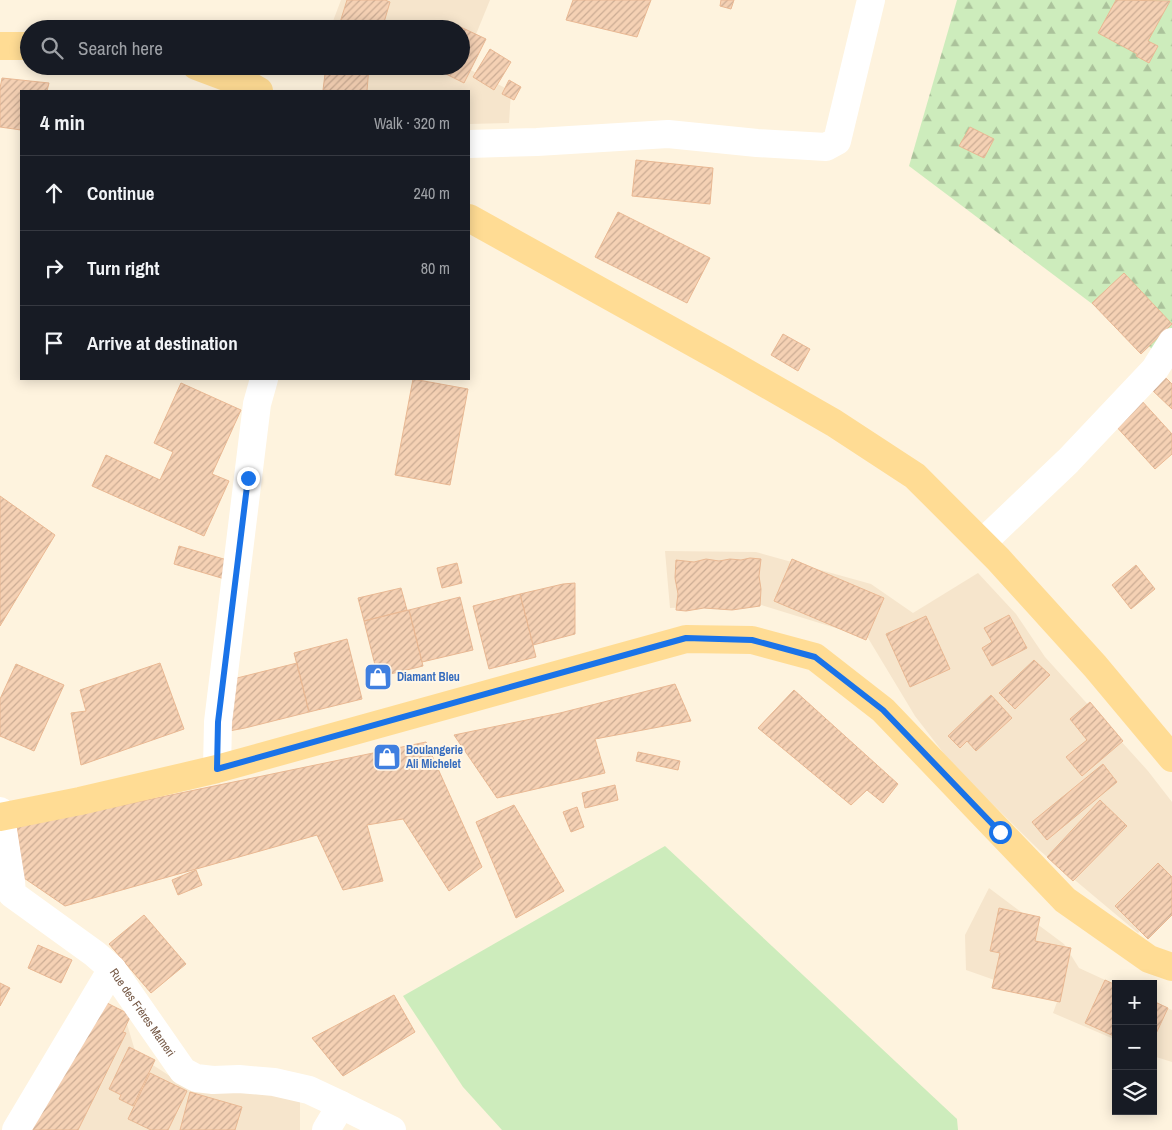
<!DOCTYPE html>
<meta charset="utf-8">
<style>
body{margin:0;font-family:"Archivo Narrow",sans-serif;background:#242831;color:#f1f3f6}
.controls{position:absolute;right:15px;bottom:15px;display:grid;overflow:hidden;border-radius:0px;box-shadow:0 2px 12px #0003}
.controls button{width:45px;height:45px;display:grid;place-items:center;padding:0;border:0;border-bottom:1px solid #363941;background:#171b24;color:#f1f3f6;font:25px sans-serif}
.stop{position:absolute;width:15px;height:15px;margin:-11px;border:4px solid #1a73e8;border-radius:50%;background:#fff}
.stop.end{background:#1a73e8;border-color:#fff;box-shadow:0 1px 5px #0008}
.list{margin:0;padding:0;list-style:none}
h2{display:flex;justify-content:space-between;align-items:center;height:65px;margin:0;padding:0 20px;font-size:21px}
h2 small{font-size:16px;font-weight:400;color:#9ea1a6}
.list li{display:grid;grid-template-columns:32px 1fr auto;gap:15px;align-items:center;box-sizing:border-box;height:75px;padding:0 20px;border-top:1px solid #363941}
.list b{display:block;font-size:19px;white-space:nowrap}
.list em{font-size:16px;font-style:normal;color:#9ea1a6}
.icon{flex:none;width:28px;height:28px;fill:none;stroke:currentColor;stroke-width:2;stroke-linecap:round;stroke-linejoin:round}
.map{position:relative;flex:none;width:1172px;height:1130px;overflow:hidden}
.search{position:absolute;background:#171b24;box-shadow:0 2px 12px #0003;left:20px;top:20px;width:450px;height:55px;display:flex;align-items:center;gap:12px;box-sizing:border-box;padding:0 18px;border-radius:28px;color:#9ea1a6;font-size:19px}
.panel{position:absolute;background:#171b24;box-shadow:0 2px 12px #0003;left:20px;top:90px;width:450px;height:290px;border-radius:0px}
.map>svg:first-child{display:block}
.residential{fill:#f6e5cc}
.forest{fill:url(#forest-firs)}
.pitch{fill:#cdecbc}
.building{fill:url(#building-hatch);stroke:#e9b893}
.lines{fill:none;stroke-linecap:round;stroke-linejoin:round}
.minor{stroke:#fff;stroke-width:28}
.major{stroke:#ffdc94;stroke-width:28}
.route{stroke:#1a73e8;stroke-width:6}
.labels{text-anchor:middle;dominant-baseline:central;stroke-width:4;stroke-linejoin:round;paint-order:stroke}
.shop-label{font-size:12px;font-weight:bold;fill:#366cbe;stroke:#fff6e6;text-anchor:start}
.street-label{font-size:12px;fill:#755845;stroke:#fff6e6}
</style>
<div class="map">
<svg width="1172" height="1130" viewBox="0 0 1172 1130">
<defs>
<pattern id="forest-firs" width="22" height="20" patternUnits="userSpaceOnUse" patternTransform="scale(1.25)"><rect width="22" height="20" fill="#cdecbc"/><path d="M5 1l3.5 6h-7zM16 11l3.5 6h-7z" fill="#abc29b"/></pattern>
<pattern id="building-hatch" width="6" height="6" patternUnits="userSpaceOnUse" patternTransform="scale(1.25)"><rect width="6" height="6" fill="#f5d1b4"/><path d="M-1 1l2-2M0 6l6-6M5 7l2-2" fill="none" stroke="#cbac94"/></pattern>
</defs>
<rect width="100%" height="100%" fill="#fef3de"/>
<!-- residential -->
<path class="residential" d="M341 0H490L463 66 511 91 509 123 469 124V91H352L316 66H461V29H330Z
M665 551 756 552 871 584 913 613 978 573 1016 614 1045 657 1148 771 1172 802V900L1138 933 1039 850 952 764 915 716 868 638 758 604 670 608Z
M989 888 1064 944 1079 968 1116 985V1040L1053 1013 1057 1002 966 970 965 935Z
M1153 1003 1172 1010V1062L1153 1056Z
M124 1014 136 1054 182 1084 261 1086 300 1100V1130H21Z"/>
<!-- forest -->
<path class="forest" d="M957 0H1172V364L909 166Z"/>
<!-- pitch -->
<path class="pitch" d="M665 846 957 1119 958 1130H502L463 1087 403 996Z"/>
<!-- building -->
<path class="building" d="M347 0H385L390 2 382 29H338Z
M573 0H651L637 37 566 20Z
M721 0H734L731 9 720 6Z
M1116 0 1170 1 1148 41 1158 46 1149 63 1136 56 1137 54 1098 33Z
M450 22 486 39 464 83 430 66H461V29H447Z
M490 49 511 62 494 90 473 77Z
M326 66H369L367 91H338L323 90Z
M2 78 49 83 47 91H21V130L0 127V88Z
M509 80 521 87 514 100 502 94Z
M970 127 994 139 984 158 959 146Z
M636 160 713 168 710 204 632 196Z
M618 212 710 258 687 303 595 257Z
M1124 273 1172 324 1141 354 1092 303Z
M783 334 810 349 798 371 771 355Z
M1165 377 1172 384V409L1152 390Z
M413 379 468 389 450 485 395 475Z
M181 383 241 410 212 474 229 481 204 536 92 486 106 455 160 480 173 452 154 443Z
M1141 400 1172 434V454L1155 469 1114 424Z
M0 496 55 535 0 626Z
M179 546 234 562 228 580 174 564Z
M750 558 761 559 759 576 761 589 760 606 732 610 704 608 686 611 676 610 678 594 675 578 676 560 694 562 706 559 719 561 730 559 741 560Z
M792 559 884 598 866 640 774 601Z
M457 563 462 583 442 588 437 568Z
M1136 565 1155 589 1131 609 1112 585Z
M575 583V634L533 645 520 594 563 584Z
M401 588 407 610 364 621 358 598Z
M520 594 536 657 489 669 473 606Z
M460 597 473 650 422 662 409 610Z
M409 610 423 666 378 677 364 621Z
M1009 615 1027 648 992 666 982 648 992 642 984 628Z
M926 616 950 669 910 687 886 634Z
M347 639 362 699 309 712 294 653Z
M1034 660 1050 675 1015 709 999 693Z
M160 663 184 729 81 765 71 713 86 711 80 690Z
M297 663 309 712 245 728 229 731 233 679Z
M16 664 64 685 34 751 0 736V699Z
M675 684 691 721 595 739 605 773 497 798 454 735 560 713Z
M794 690 898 784 883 803 867 790 851 805 758 728Z
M991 695 1012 718 976 751 967 741 960 748 948 736Z
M1090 702 1123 741 1082 776 1066 757 1087 740 1070 719Z
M426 742 482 867 449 891 403 819 367 825 383 881 343 890 317 835 65 906 24 878 17 827Z
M638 752 680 761 678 770 636 761Z
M1103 764 1117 782 1047 840 1032 822Z
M615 785 618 800 585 808 582 793Z
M1100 800 1127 826 1073 881 1047 857Z
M514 805 564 891 516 918 476 822Z
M577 807 584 827 571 832 563 812Z
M1158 863 1172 877V915L1148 939 1115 906Z
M196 870 202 885 178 895 172 880Z
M999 908 1040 917 1035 941 1071 948 1060 1002 992 988 1000 953 990 951Z
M144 915 186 964 151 993 109 944Z
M38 945 72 960 61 983 28 968Z
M1105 980 1116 985V1037L1085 1023Z
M0 983 10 988 0 1006Z
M394 995 415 1032 343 1076 312 1038Z
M97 998 131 1015 123 1032 126 1033 78 1130H32Z
M1153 1001 1168 1008 1153 1040Z
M129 1047 155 1060 133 1106 119 1099 121 1095 109 1089Z
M150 1073 187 1091 168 1130H151L128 1119Z
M190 1092 242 1107 235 1130H180Z"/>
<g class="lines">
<!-- minor -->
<g class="minor">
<path d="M469 144 537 142 668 134 757 143 826 147 837 141 871 0"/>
<path d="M982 543 1068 461 1155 369 1172 342"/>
<path d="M217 769 218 722 257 404 264 379"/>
<path id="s1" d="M0 811 11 881 12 894 95 954 112 969 183 1071 196 1078 213 1080 239 1079 274 1082 309 1090 341 1105 326 1130"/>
<path d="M341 1105 392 1130"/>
<path d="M16 1130 112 969"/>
</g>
<!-- major -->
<path class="major" d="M0 46H29
M196 66 252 87 259 91
M469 218 726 361 834 423 915 476 998 559 1095 666 1172 758
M0 817 80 801 217 769 686 639 752 640 815 657 883 710 1065 900 1149 959 1172 967"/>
</g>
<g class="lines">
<!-- route -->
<path class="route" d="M248 478 218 722 217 769 686 638 752 640 815 657 883 710 1000 832"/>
</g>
<!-- icons -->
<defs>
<symbol id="shop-square" viewBox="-11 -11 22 22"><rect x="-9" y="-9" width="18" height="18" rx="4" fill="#3f7fe0" stroke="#fff6e6"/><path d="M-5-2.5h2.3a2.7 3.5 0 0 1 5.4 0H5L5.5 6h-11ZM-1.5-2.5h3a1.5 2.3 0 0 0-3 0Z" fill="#fff"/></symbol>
</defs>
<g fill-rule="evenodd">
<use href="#shop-square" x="362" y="661" width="32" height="32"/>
<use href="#shop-square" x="371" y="741" width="32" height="32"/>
</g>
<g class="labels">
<!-- shop labels -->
<g class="shop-label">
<text x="397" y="677">Diamant Bleu</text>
<text x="406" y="750">Boulangerie<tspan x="406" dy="14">Ali Michelet</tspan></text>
</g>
<!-- street labels -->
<g class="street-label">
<text stroke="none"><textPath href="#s1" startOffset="262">Rue des Frères Mameri</textPath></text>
</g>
</g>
</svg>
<div class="controls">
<button>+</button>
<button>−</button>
<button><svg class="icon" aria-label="layers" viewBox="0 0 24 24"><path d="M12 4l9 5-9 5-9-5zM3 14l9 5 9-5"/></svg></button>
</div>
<div class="stop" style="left:1000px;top:832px"></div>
<div class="stop end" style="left:248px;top:478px"></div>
<div class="search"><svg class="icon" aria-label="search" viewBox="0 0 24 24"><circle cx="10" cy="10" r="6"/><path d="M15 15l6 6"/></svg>Search here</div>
<section class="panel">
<h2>4 min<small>Walk · 320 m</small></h2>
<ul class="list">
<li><svg class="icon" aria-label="ahead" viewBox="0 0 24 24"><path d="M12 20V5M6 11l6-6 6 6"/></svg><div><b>Continue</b></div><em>240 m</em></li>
<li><svg class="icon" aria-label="right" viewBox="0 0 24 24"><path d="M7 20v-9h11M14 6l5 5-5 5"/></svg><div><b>Turn right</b></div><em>80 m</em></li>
<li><svg class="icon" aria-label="arrive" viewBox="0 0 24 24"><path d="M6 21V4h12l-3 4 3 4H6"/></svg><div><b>Arrive at destination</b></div></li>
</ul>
</section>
</div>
